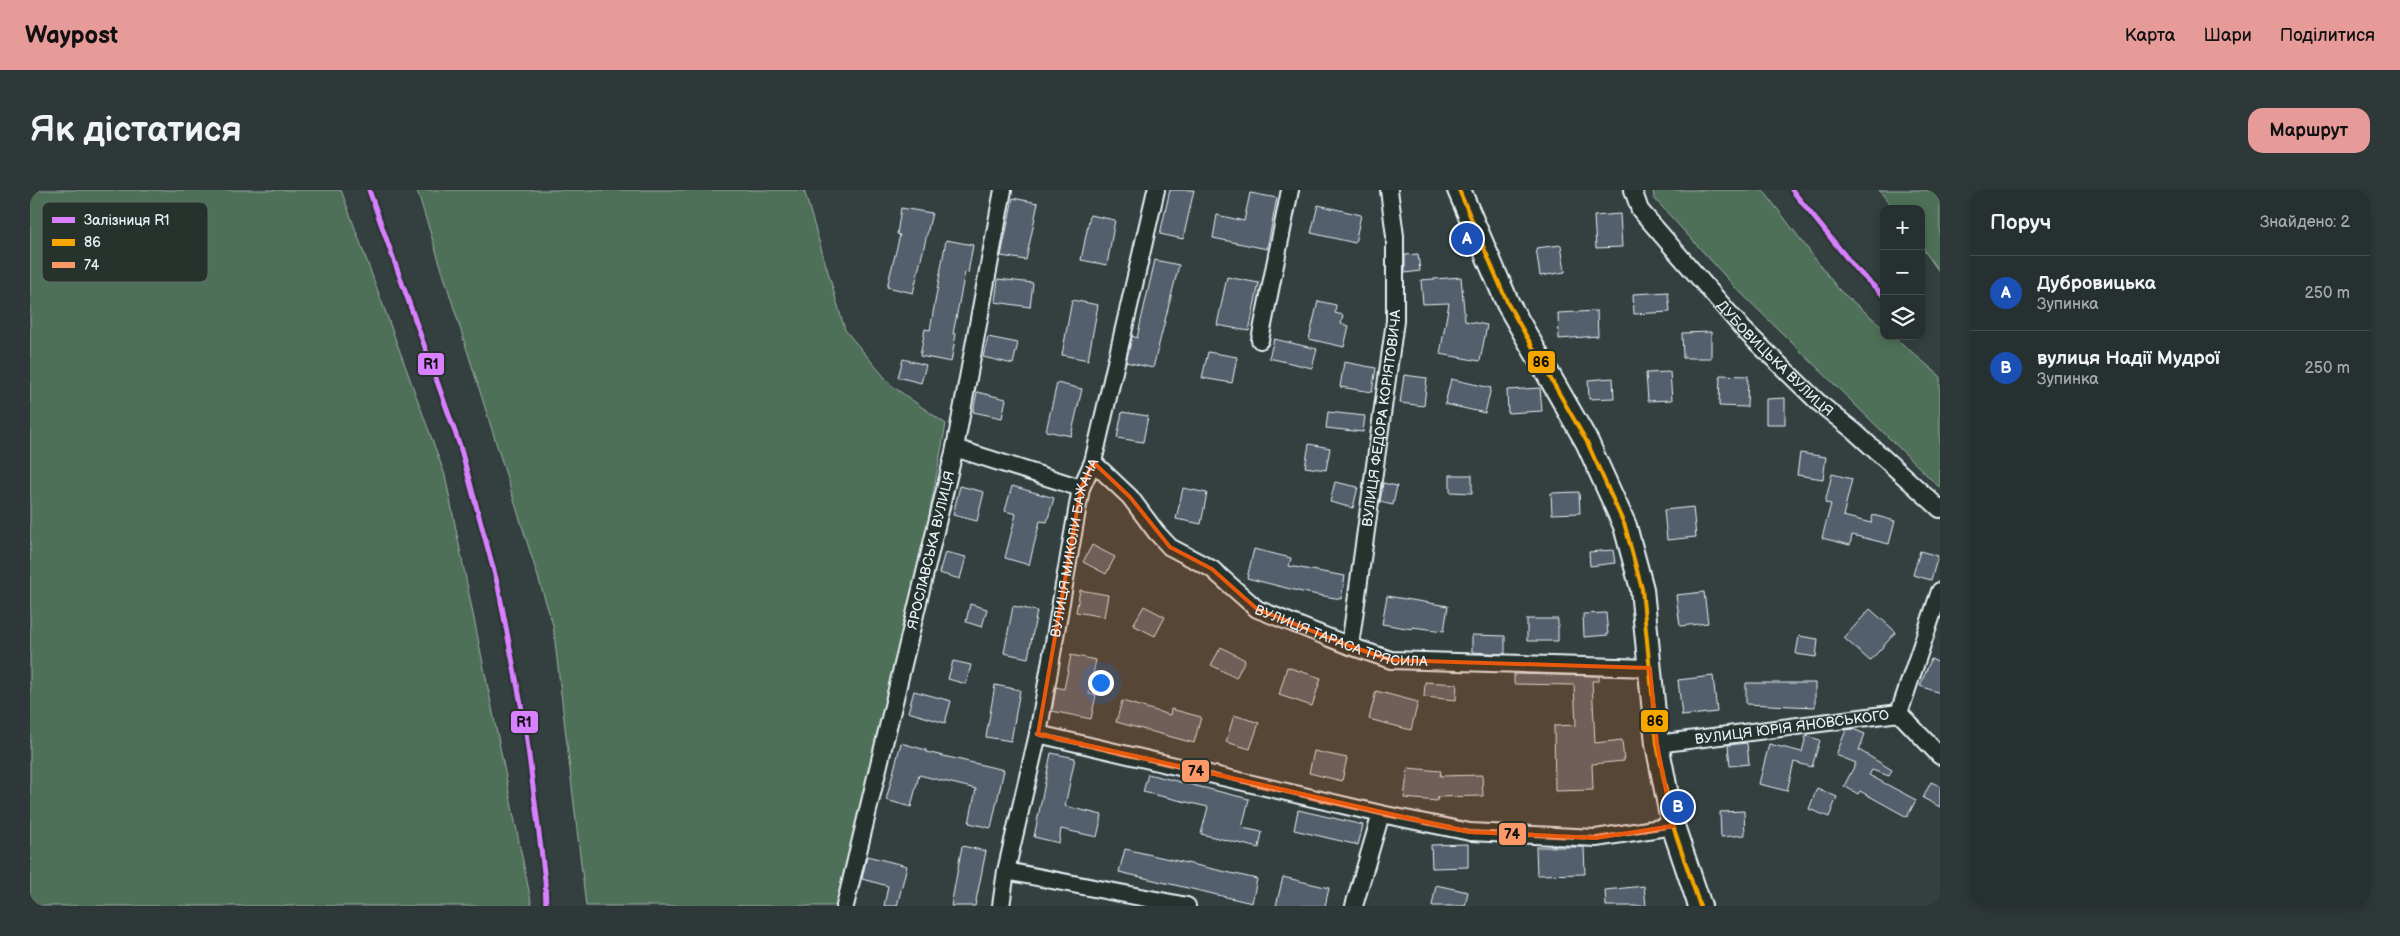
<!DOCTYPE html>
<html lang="uk">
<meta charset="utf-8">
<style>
body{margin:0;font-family:"Balsamiq Sans",sans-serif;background:#2f3838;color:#f1f3f6}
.controls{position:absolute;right:15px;top:15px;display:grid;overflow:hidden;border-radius:10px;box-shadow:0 2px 12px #0003}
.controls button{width:45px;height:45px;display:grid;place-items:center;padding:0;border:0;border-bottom:1px solid #434b4c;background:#273030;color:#f1f3f6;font:25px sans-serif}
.you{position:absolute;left:1070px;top:492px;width:18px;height:18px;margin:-12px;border:4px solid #fff;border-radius:50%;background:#1a73e8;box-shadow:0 0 0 8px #1a73e833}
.badge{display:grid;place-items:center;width:32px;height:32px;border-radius:50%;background:#e69b98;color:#fff;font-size:16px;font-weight:700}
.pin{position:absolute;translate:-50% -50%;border:2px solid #fff;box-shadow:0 1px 5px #0006}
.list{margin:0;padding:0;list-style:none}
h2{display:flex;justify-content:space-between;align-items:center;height:65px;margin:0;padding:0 20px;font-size:21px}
h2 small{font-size:16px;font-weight:400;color:#a4a9ab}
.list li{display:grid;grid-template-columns:32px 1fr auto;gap:15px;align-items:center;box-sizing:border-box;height:75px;padding:0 20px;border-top:1px solid #434b4c}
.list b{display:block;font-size:19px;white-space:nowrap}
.list p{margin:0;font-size:16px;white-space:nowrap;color:#a4a9ab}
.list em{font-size:16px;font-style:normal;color:#a4a9ab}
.icon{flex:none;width:28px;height:28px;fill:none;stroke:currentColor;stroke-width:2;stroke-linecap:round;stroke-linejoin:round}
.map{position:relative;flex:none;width:1910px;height:716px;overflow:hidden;border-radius:15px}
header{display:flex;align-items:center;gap:30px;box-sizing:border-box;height:70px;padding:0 25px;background:#e69b98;color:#111}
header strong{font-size:24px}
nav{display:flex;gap:28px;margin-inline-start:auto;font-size:18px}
.intro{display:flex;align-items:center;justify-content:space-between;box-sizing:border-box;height:120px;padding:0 30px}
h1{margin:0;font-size:35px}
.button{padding:12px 22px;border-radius:15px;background:#e69b98;color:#111;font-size:18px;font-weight:700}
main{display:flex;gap:30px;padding:0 30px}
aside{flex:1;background:#273030;border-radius:15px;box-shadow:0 2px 12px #0003}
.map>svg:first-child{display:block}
.green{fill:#506f58;stroke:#9cb0a8}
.building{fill:#535f6c;stroke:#e8f1f8}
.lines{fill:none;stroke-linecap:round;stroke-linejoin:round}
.minor-casing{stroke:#e8f1f8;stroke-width:20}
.secondary-casing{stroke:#e8f1f8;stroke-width:26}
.minor{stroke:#26332d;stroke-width:16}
.secondary{stroke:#26332d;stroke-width:22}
.bus-1-casing{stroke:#26332d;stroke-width:8}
.bus-2-casing{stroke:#26332d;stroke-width:8}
.bus-1{stroke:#f7a600;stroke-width:4}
.bus-2{stroke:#fc9868;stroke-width:4}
.rail-1-casing{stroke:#26332d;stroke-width:9}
.rail-1{stroke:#d880ff;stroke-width:5}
.marked{fill:#e8590c;fill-opacity:0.2;stroke:#e8590c;stroke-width:4;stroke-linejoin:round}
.labels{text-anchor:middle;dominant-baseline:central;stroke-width:4.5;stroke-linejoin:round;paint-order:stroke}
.street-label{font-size:14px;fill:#e8f1f8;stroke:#26332d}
.key{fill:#26332d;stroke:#606c6a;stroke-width:1}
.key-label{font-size:14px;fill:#e8f1f8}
.line-badge{stroke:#26332d;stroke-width:2}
.pale-badge-label{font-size:14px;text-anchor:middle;font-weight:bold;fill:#111}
</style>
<header>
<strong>Waypost</strong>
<nav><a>Карта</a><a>Шари</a><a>Поділитися</a></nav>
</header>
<div class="intro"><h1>Як дістатися</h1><a class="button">Маршрут</a></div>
<main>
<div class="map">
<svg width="1910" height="716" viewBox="0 0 1910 716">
<rect width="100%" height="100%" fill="#344040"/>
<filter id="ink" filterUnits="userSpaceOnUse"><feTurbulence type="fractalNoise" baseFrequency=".02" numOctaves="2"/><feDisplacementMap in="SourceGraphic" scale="10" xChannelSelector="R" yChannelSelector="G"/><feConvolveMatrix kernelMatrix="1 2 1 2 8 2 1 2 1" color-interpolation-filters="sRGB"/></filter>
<g filter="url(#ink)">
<!-- green -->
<path class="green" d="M0 0H311L415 285 502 716H0Z
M387 0H774L815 140 862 196 916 234 879 433 811 716H556L523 435Z
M1623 0H1733L1809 100 1854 138V146H1863L1910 186V298L1705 97 1624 8Z
M1849 0H1910V83L1891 56V19H1864Z"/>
<!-- building -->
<path class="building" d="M1140 0H1164L1153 49 1130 44Z
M1220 3 1247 8 1237 59 1183 48 1187 25 1214 31Z
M983 8 1008 13 996 70 971 66Z
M1288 15 1331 25 1325 53 1281 43Z
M871 18 902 23 883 103 857 97 870 45 867 44Z
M1590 24 1592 57 1566 58 1564 26Z
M1060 25 1085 30 1077 75 1051 70Z
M916 50 943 55 938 83 935 82 923 144H926L921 172 890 166 895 139 900 140Z
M1531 55 1535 82 1510 86 1506 58Z
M1388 64 1390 81 1375 83V65Z
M1125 70 1149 75 1123 178 1096 172 1102 146 1107 148Z
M1197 87 1229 93 1219 141 1187 135Z
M1431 87 1435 131 1457 135 1450 171 1410 164 1419 113 1393 114 1391 90Z
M968 89 1003 93 1000 117 965 112Z
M1638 102 1640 122 1604 124 1603 104Z
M1042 110 1068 115 1058 170 1032 165Z
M1288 111 1306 115 1305 123 1313 125 1311 134 1319 136 1314 157 1279 149Z
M1567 121 1568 146 1529 149 1528 123Z
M1681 142V168H1653L1652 143Z
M958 147 988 153 983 174 953 167Z
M1244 149 1287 159 1282 178 1239 168Z
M1178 162 1207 167 1202 193 1172 188Z
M873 169 896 175 891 193 868 187Z
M1314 172 1346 178 1342 202 1310 197Z
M1640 182 1642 210 1618 211 1616 183Z
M1374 185 1397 188 1394 216 1370 213Z
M1690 185 1718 186 1717 217 1689 216Z
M1583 188 1584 208 1559 209 1558 190Z
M1421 189 1461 198 1455 223 1415 214Z
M1027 193 1052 199 1041 246 1016 241Z
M1510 198 1512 221 1478 223 1477 200Z
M947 202 976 209 972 228 943 222Z
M1755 208V234H1736V209Z
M1092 222 1118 226 1113 252 1087 248Z
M1298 222 1335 226 1333 242 1296 238Z
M1279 254 1300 258 1296 280 1275 277Z
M1770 263 1796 267 1793 289 1767 285Z
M1802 284 1822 289 1813 326 1841 333 1843 325 1865 331 1859 354 1822 345 1820 355 1792 348 1801 314 1795 313Z
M1420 285H1442V303L1420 302Z
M1305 292 1328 297 1323 318 1300 312Z
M1353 293 1367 296 1363 315 1350 312Z
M930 296 954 302 947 331 923 325Z
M982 296 1024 308 1017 332 1010 331 999 375 975 368 986 324 975 321Z
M1153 298 1177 303 1171 334 1146 329Z
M1549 302 1550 323 1522 324 1521 303Z
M1663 317 1666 347 1637 350 1634 320Z
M1062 355 1085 367 1076 384 1053 372Z
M1224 359 1261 368 1259 376 1315 386 1311 409 1272 402 1217 388Z
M1583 360 1585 373 1560 376 1559 362Z
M1890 361 1908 366 1901 390 1883 385Z
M915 362 936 367 930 389 909 383Z
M1050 400 1078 405 1074 427 1046 422Z
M1674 402 1678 433 1650 436 1646 405Z
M1357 406 1418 416 1414 441 1382 437V439L1352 434Z
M940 414 957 419 952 437 936 432Z
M983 416 1007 421 998 468 974 463Z
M1114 416 1135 427 1125 446 1103 435Z
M1840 419 1866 442 1840 471 1814 448Z
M1576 423 1578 445 1554 447 1553 424Z
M1497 429H1528V451H1497Z
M1442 445 1475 446V464L1442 462Z
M1769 446 1788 449 1786 467 1766 464Z
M1191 457 1215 470 1206 488 1181 475Z
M1041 465 1066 470 1059 504 1066 505 1061 529 1022 521 1026 497 1034 499Z
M1901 469 1910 473V503L1890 496Z
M923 471 941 475 936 494 918 489Z
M1257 477 1291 488 1282 516 1249 505Z
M1484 484 1569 486V491H1562L1565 553 1592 550 1594 571 1562 574 1563 600 1525 601 1524 536 1546 535 1544 495 1484 494Z
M1683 486 1687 522 1652 526 1648 490Z
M1395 492 1427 494 1426 510 1394 507Z
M1716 493H1785V517L1716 514Z
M965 495 990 500 981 551 956 547Z
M884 501 921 511 915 533 878 522Z
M1346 501 1388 512 1381 540 1339 529Z
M1092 511 1140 525 1141 519 1171 527 1164 553 1086 532Z
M1204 525 1229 533 1220 559 1196 552Z
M1823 539 1835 544 1829 560 1862 580 1859 586 1842 580 1839 585 1886 610 1877 627 1830 601 1828 604 1814 596 1826 573 1806 565 1816 540Z
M1776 546 1790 550 1782 577 1764 572 1757 601 1729 594 1739 554 1772 562Z
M871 553 896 560V562L974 580 961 638 939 633 946 599 889 585 881 617 856 610Z
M1717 553 1719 574 1700 576 1698 555Z
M1284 561 1317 568 1312 591 1279 583Z
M1021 563 1045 568 1035 616 1072 625 1067 647 1031 639 1029 653 1004 647Z
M1378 578 1411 581 1410 586 1452 585 1453 606 1408 607 1407 611 1374 608Z
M1118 584 1219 609 1212 638 1232 642 1229 658 1171 644 1178 617 1113 602Z
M1901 592 1910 596V617L1893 608Z
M1787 598 1807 607 1799 627 1779 619Z
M1268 620 1333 635 1328 655 1264 640Z
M1714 621 1715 645 1691 647 1690 622Z
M1438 654V677L1402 678 1401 655Z
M932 656 956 661 945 716H921Z
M1506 657H1554L1555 684 1507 685Z
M1095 659 1227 689 1222 713 1089 682Z
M837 666 877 676 867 716H854L858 696 832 689Z
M1253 687 1299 698 1295 716H1246Z
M1406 695 1438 702 1435 716H1402Z
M1614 696 1616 716H1576L1575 700Z"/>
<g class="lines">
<defs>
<g id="minor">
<path id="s1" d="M1603 0 1610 20 1714 140 1789 213 1824 241 1910 319"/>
<path d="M1230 150 1260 0"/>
<path d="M925 258 1051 298"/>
<path id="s2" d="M1063 272 1100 307 1126 342 1140 357 1182 379 1227 419 1320 456 1361 470 1620 478"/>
<path id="s3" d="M1320 456 1365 131V46L1359 0"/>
<path d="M1869 523 1910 401"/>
<path d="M1008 544 1351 624 1440 642 1566 648 1643 636"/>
<path id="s4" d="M1627 554 1869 523 1910 566"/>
<path d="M976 681 1157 716"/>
<path id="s5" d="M815 716 925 258 973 0"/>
<path id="s6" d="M971 716 976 681 1008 544 1051 298 1063 272 1126 0"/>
<path d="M1324 716 1351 624"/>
</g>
<path id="secondary" d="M1429 0 1478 114 1557 252 1595 336 1612 399 1627 554 1643 636 1670 716"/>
</defs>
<!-- minor casing -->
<use href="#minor" class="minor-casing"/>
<!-- secondary casing -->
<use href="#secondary" class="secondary-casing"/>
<!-- minor -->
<use href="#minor" class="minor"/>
<!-- secondary -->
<use href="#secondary" class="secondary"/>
<defs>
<path id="bus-1" d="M1429 0 1478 114 1557 252 1595 336 1612 399 1627 554 1643 636 1670 716"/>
<path id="bus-2" d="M1008 544 1351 624 1440 642 1566 648 1643 636"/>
</defs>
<!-- bus-1 casing -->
<use href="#bus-1" class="bus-1-casing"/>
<!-- bus-2 casing -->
<use href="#bus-2" class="bus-2-casing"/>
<!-- bus-1 -->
<use href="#bus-1" class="bus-1"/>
<!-- bus-2 -->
<use href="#bus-2" class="bus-2"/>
<defs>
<path id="rail-1" d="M339 0 430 256 468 396 495 535 515 690 516 716
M1762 0 1825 78 1854 106"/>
</defs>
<!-- rail-1 casing -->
<use href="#rail-1" class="rail-1-casing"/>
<!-- rail-1 -->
<use href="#rail-1" class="rail-1"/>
</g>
</g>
<!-- marked area -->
<path class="marked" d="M1063 272 1100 307 1140 357 1182 379 1227 419 1320 456 1361 470 1620 478 1627 554 1643 636 1566 648 1440 642 1008 544 1051 298Z"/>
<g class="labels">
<!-- street labels -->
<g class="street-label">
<text stroke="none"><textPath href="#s1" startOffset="222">ДУБОВИЦЬКА ВУЛИЦЯ</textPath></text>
<text stroke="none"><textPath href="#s3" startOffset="230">ВУЛИЦЯ ФЕДОРА КОРІЯТОВИЧА</textPath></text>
<text stroke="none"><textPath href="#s6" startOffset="366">ВУЛИЦЯ МИКОЛИ БАЖАНА</textPath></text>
<text stroke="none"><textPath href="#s5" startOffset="366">ЯРОСЛАВСЬКА ВУЛИЦЯ</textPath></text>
<text stroke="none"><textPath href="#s2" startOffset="312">ВУЛИЦЯ ТАРАСА ТРЯСИЛА</textPath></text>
<text stroke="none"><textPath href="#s4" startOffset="136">ВУЛИЦЯ ЮРІЯ ЯНОВСЬКОГО</textPath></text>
</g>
</g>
<!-- legend -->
<rect x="12" y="12" width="166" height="80" rx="8" class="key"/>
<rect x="22" y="27" width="23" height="6" fill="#d880ff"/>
<rect x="22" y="49" width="23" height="7" fill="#f7a600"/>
<rect x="22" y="72" width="23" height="6" fill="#fc9868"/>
<g class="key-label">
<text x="54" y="35">Залізниця R1</text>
<text x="54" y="57">86</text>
<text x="54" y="80">74</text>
</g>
<g class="line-badge">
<rect x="1497" y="160" width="29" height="24" rx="5" fill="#f7a600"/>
<rect x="387" y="162" width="28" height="24" rx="5" fill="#d880ff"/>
<rect x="1610" y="519" width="29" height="24" rx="5" fill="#f7a600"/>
<rect x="480" y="520" width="29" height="24" rx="5" fill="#d880ff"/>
<rect x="1151" y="569" width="29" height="24" rx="5" fill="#fc9868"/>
<rect x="1468" y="632" width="29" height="24" rx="5" fill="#fc9868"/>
</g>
<g class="pale-badge-label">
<text x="1511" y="177">86</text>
<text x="401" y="179">R1</text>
<text x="1625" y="536">86</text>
<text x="494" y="537">R1</text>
<text x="1166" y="586">74</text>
<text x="1482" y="649">74</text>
</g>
</svg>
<div class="controls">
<button>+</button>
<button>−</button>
<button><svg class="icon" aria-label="layers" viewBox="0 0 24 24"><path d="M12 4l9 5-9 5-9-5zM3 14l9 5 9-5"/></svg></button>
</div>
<div class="you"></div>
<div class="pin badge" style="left:1437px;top:49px;background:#1a4fb4">A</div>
<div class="pin badge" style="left:1648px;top:617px;background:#1a4fb4">B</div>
</div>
<aside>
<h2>Поруч<small>Знайдено: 2</small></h2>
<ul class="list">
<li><span class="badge" style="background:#1a4fb4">A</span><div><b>Дубровицька</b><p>Зупинка</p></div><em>250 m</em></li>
<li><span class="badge" style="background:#1a4fb4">B</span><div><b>вулиця Надії Мудрої</b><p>Зупинка</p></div><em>250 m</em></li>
</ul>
</aside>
</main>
